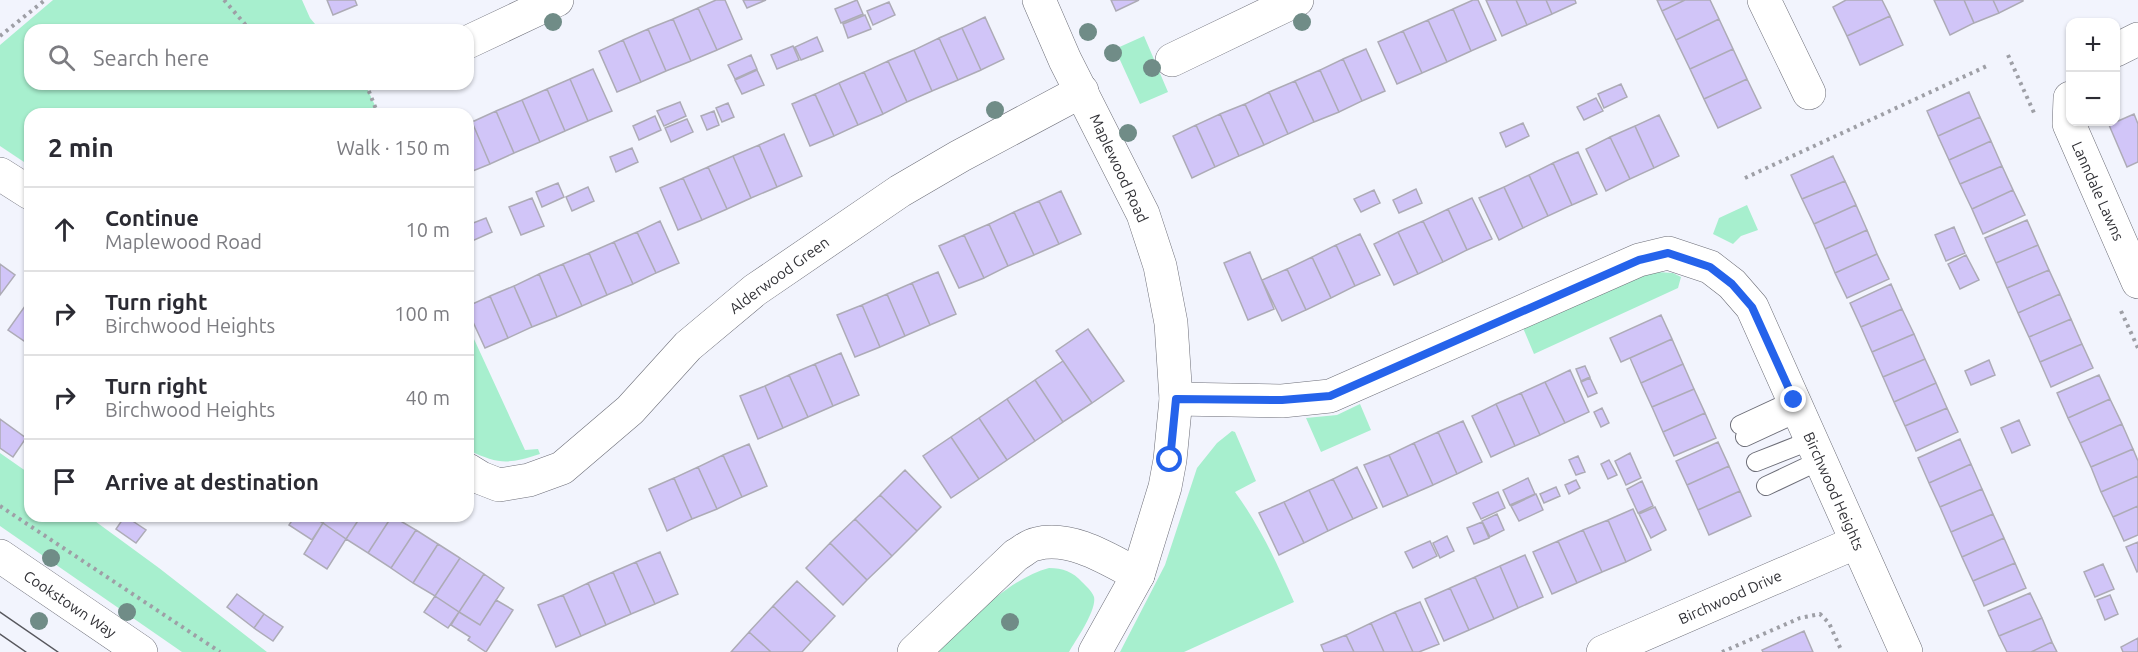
<!DOCTYPE html>
<meta charset="utf-8">
<style>
body{margin:0;font-family:Ubuntu,sans-serif;background:#f7f7f7;color:#2b2b33}
.controls{position:absolute;right:18px;top:18px;display:grid;overflow:hidden;border-radius:12px;box-shadow:0 2px 4px #0004}
.controls button{width:54px;height:54px;display:grid;place-items:center;padding:0;border:0;border-bottom:2px solid #e1e1e2;background:#fff;color:#2b2b33;font:30px sans-serif}
.stop{position:absolute;width:18px;height:18px;margin:-14px;border:4px solid #2563eb;border-radius:50%;background:#fff}
.stop.end{background:#2563eb;border-color:#fff;box-shadow:0 2px 6px #0008}
.list{margin:0;padding:0;list-style:none}
h2{display:flex;justify-content:space-between;align-items:center;height:78px;margin:0;padding:0 24px;font-size:26px}
h2 small{font-size:20px;font-weight:400;color:#7c7c81}
.list li{display:grid;grid-template-columns:39px 1fr auto;gap:18px;align-items:center;box-sizing:border-box;height:84px;padding:0 24px;border-top:2px solid #e1e1e2}
.list b{display:block;font-size:22px;white-space:nowrap}
.list p{margin:0;font-size:20px;white-space:nowrap;color:#7c7c81}
.list em{font-size:20px;font-style:normal;color:#7c7c81}
.icon{flex:none;width:33px;height:33px;fill:none;stroke:currentColor;stroke-width:2;stroke-linecap:round;stroke-linejoin:round}
.map{position:relative;flex:none;width:2138px;height:652px;overflow:hidden}
.search{position:absolute;background:#fff;box-shadow:0 2px 4px #0004;left:24px;top:24px;width:450px;height:66px;display:flex;align-items:center;gap:15px;box-sizing:border-box;padding:0 21px;border-radius:18px;color:#7c7c81;font-size:22px}
.panel{position:absolute;background:#fff;box-shadow:0 2px 4px #0004;left:24px;top:108px;width:450px;height:414px;border-radius:18px}
.map>svg:first-child{display:block}
.green{fill:#a7efce}
.building{fill:#d1c5f8;stroke:#adabb6;stroke-width:1.5}
.lines{fill:none;stroke-linecap:round;stroke-linejoin:round}
.service-casing{stroke:#6d6e78;stroke-width:20}
.minor-casing{stroke:#6d6e78;stroke-width:34}
.tertiary-casing{stroke:#6d6e78;stroke-width:34}
.path{stroke:#9e9fa6;stroke-width:4;stroke-dasharray:3 4.5;stroke-linecap:butt}
.service{stroke:#fff;stroke-width:18}
.minor{stroke:#fff;stroke-width:33}
.tertiary{stroke:#fff;stroke-width:33}
.tram{stroke:#57575d;stroke-width:1.5}
.tree{fill:#708c87}
.route{stroke:#2563eb;stroke-width:8}
.labels{text-anchor:middle;dominant-baseline:central;stroke-width:5;stroke-linejoin:round;paint-order:stroke}
.street-label{font-size:15px;fill:#313136;stroke:#fff}
</style>
<div class="map">
<svg width="2138" height="652" viewBox="0 0 2138 652">
<rect width="100%" height="100%" fill="#f2f4fd"/>
<!-- green -->
<path class="green" d="M53 0H302L310 18 320 30H30V84H365L379 114H30V166L0 146V45Z
M1144 36 1168 92 1140 104 1115 49Z
M1747 205 1758 230 1741 236 1733 244 1713 234 1719 218Z
M1657 272 1673 273 1681 277 1678 288 1534 354 1523 328 1626 281Z
M468 326 525 450 538 449 540 454C508 464 500 465 468 450Z
M1360 404 1371 430 1321 452 1306 418 1337 415Z
M1232 431 1235 432 1256 481 1235 492C1260 526 1277 563 1294 602L1184 652H1120L1165 565 1197 468 1217 443Z
M0 453 30 474V516H88L159 568 267 652H182L0 526Z
M1049 568C1063 568 1073 572 1082 582 1086 586 1092 591 1094 597 1097 610 1076 640 1069 652H936C966 624 1009 578 1049 568Z"/>
<!-- building -->
<path class="building" d="M327 0H355L357 5 333 15Z
M716 0H725L742 39 717 50 698 8Z
M743 0H766L747 8Z
M857 0 863 14 841 23 835 9Z
M1111 0H1139L1116 11Z
M1473 0H1478L1496 40 1471 51 1453 9Z
M1486 0H1516L1527 25 1502 36Z
M1516 0H1546L1552 14 1527 25Z
M1546 0H1575L1576 3 1552 14Z
M1657 0H1685L1662 11Z
M1685 0H1710L1719 19 1676 40 1662 11Z
M1846 0H1882L1890 16 1847 36 1833 7Z
M1934 0H1964L1974 23 1950 35Z
M1964 0H1993L1999 13 1974 23Z
M1993 0H2023V1L1999 13Z
M889 2 895 15 873 25 867 11Z
M698 8 717 50 691 61 673 19Z
M1453 9 1471 51 1447 62 1428 20Z
M865 15 871 29 848 38 843 24Z
M1890 16 1903 45 1860 65 1847 36Z
M985 17 1004 59 981 70 962 28Z
M673 19 691 61 666 71 648 29Z
M1719 19 1733 49 1690 69 1676 40Z
M1428 20 1447 62 1422 73 1403 31Z
M962 28 981 70 958 80 939 38Z
M648 29 666 71 641 82 623 40Z
M1403 31 1422 73 1397 84 1378 42Z
M817 37 823 51 801 60 795 47Z
M939 38 958 80 932 91 914 50Z
M623 40 641 82 617 92 599 51Z
M793 46 799 60 777 69 771 55Z
M1366 49 1385 91 1362 101 1343 59Z
M1733 49 1747 79 1704 99 1690 69Z
M914 50 932 91 907 102 888 61Z
M751 55 757 69 735 79 728 65Z
M1343 59 1362 101 1339 112 1320 70Z
M888 61 907 102 883 114 864 72Z
M593 69 612 111 588 121 570 79Z
M757 70 764 85 742 94 735 80Z
M1320 70 1339 112 1314 122 1295 81Z
M864 72 883 114 858 125 839 83Z
M570 79 588 121 565 131 547 89Z
M1747 79 1761 108 1718 128 1704 99Z
M1295 81 1314 122 1288 134 1269 92Z
M839 83 858 125 834 136 815 94Z
M1621 84 1627 97 1604 108 1598 94Z
M547 89 565 131 540 142 522 100Z
M1269 92 1288 134 1264 145 1245 104Z
M1969 92 1980 117 1938 136 1927 111Z
M815 94 834 136 810 146 792 104Z
M1596 98 1603 111 1584 120 1577 107Z
M522 100 540 142 514 153 496 111Z
M680 102 686 116 664 126 657 111Z
M728 103 734 117 722 122 716 108Z
M1245 104 1264 145 1239 156 1220 114Z
M496 111 514 153 490 164 472 122Z
M714 111 719 125 707 130 701 116Z
M1220 114 1239 156 1215 167 1196 125Z
M2134 114 2138 124V162L2127 167 2109 125Z
M1659 115 1679 156 1654 168 1635 126Z
M655 116 661 130 639 140 633 126Z
M1980 117 1991 141 1949 160 1938 136Z
M687 119 693 132 671 142 665 128Z
M472 122 490 164 468 173V124Z
M1523 123 1529 136 1506 147 1500 133Z
M1196 125 1215 167 1192 178 1173 136Z
M1635 126 1654 168 1630 179 1610 137Z
M784 134 802 176 777 187 759 145Z
M1610 137 1630 179 1606 191 1586 149Z
M1991 141 2002 166 1960 184 1949 160Z
M759 145 777 187 751 198 733 156Z
M632 148 638 162 616 172 610 157Z
M1578 152 1597 194 1572 205 1553 163Z
M733 156 751 198 727 209 708 167Z
M1833 156 1845 181 1802 199 1791 175Z
M1553 163 1572 205 1548 216 1529 175Z
M2002 166 2013 190 1972 209 1960 184Z
M708 167 727 209 702 220 683 178Z
M1529 175 1548 216 1523 228 1504 187Z
M683 178 702 220 678 230 660 188Z
M1845 181 1856 205 1814 224 1802 199Z
M558 183 564 197 542 207 536 192Z
M588 187 594 201 572 211 566 197Z
M1504 187 1523 228 1499 240 1479 198Z
M1416 189 1422 203 1399 213 1393 200Z
M1374 190 1380 203 1361 212 1354 199Z
M2013 190 2025 215 1983 234 1972 209Z
M1061 191 1081 234 1059 244 1039 201Z
M532 198 544 226 521 235 509 207Z
M1472 198 1492 239 1467 250 1448 209Z
M1039 201 1059 244 1034 255 1014 212Z
M1856 205 1867 230 1825 249 1814 224Z
M1448 209 1467 250 1443 262 1423 221Z
M1014 212 1034 255 1008 266 989 224Z
M486 218 492 232 470 242 468 225Z
M2027 220 2038 245 1996 263 1985 238Z
M660 221 679 263 656 273 637 232Z
M1423 221 1443 262 1418 274 1398 232Z
M989 224 1008 266 984 278 964 235Z
M1954 227 1965 253 1946 261 1935 235Z
M1867 230 1877 254 1835 273 1825 249Z
M637 232 656 273 633 284 614 242Z
M1398 232 1418 274 1394 285 1374 244Z
M1360 234 1380 275 1355 286 1336 245Z
M964 235 984 278 959 288 939 246Z
M614 242 633 284 607 295 589 253Z
M1336 245 1355 286 1331 298 1312 257Z
M2038 245 2049 270 2007 288 1996 263Z
M1250 252 1274 309 1248 320 1224 263Z
M589 253 607 295 582 306 563 264Z
M1877 254 1889 279 1847 298 1835 273Z
M1966 255 1979 280 1960 289 1948 264Z
M1312 257 1331 298 1306 310 1287 269Z
M0 264 15 275 0 295Z
M563 264 582 306 557 317 539 274Z
M1287 269 1306 310 1282 321 1262 280Z
M2049 270 2060 294 2018 313 2007 288Z
M938 272 956 314 930 325 912 283Z
M539 274 557 317 532 327 514 286Z
M912 283 930 325 905 336 887 294Z
M1891 284 1902 309 1861 327 1850 303Z
M514 286 532 327 508 338 490 296Z
M887 294 905 336 880 347 862 305Z
M2060 294 2071 319 2029 337 2018 313Z
M490 296 508 338 485 348 468 311V306Z
M30 299V345L8 330Z
M862 305 880 347 855 357 837 315Z
M1902 309 1914 334 1872 352 1861 327Z
M1661 315 1672 339 1621 362 1610 338Z
M2071 319 2082 344 2040 362 2029 337Z
M1088 329 1124 381 1092 403 1056 351Z
M1914 334 1925 359 1883 377 1872 352Z
M1672 339 1683 364 1641 383 1630 358Z
M2082 344 2093 368 2051 387 2040 362Z
M841 353 859 395 833 406 815 364Z
M1925 359 1936 383 1894 402 1883 377Z
M1989 360 1995 375 1971 385 1965 371Z
M1063 361 1092 403 1063 422 1035 380Z
M815 364 833 406 808 417 789 375Z
M1683 364 1694 389 1652 407 1641 383Z
M1585 366 1590 377 1581 381 1576 369Z
M1570 370 1589 412 1565 423 1545 382Z
M789 375 808 417 783 428 765 386Z
M2099 375 2110 399 2068 418 2057 393Z
M1590 378 1597 393 1588 397 1581 382Z
M1035 380 1063 422 1035 441 1007 399Z
M1545 382 1565 423 1540 435 1521 393Z
M1936 383 1947 408 1905 426 1894 402Z
M765 386 783 428 758 439 740 396Z
M1694 389 1705 413 1663 432 1652 407Z
M1521 393 1540 435 1515 446 1496 404Z
M1007 399 1035 441 1007 460 979 418Z
M2110 399 2122 424 2080 443 2068 418Z
M1496 404 1515 446 1491 457 1472 416Z
M1602 408 1609 423 1601 427 1594 412Z
M1947 408 1958 432 1916 451 1905 426Z
M1705 413 1716 438 1674 456 1663 432Z
M979 418 1007 460 979 479 951 437Z
M0 419 26 438 13 457 0 448Z
M2019 420 2030 445 2012 453 2001 428Z
M1463 421 1482 462 1457 474 1438 432Z
M2122 424 2133 449 2091 467 2080 443Z
M1438 432 1457 474 1433 485 1414 443Z
M951 437 979 479 951 498 923 456Z
M1960 439 1971 464 1929 483 1918 458Z
M1718 442 1729 466 1687 485 1676 461Z
M1414 443 1433 485 1408 496 1389 455Z
M749 444 767 486 742 497 723 455Z
M2133 449 2138 461V476L2101 492 2091 467Z
M1630 453 1641 478 1626 485 1615 461Z
M723 455 742 497 717 509 698 467Z
M1389 455 1408 496 1383 507 1364 465Z
M1578 456 1585 472 1576 475 1569 460Z
M1609 460 1617 475 1608 479 1601 464Z
M1971 464 1982 489 1940 507 1929 483Z
M1729 466 1740 491 1698 510 1687 485Z
M698 467 717 509 692 519 674 478Z
M1357 467 1377 508 1353 519 1333 479Z
M905 470 941 507 917 531 880 495Z
M2138 476V506L2113 517 2101 492Z
M674 478 692 519 667 531 649 489Z
M1528 478 1535 494 1510 505 1503 490Z
M1333 479 1353 519 1328 531 1309 490Z
M1576 480 1580 488 1569 494 1565 485Z
M1642 481 1653 506 1638 513 1627 489Z
M1556 487 1560 496 1544 503 1540 494Z
M1982 489 1993 514 1951 532 1940 507Z
M1309 490 1328 531 1304 543 1284 502Z
M1740 491 1751 516 1709 535 1698 510Z
M1498 492 1505 508 1481 519 1473 503Z
M1536 494 1543 510 1519 521 1511 506Z
M880 495 917 531 892 556 855 519Z
M1284 502 1304 543 1279 555 1259 513Z
M2138 506V535L2124 541 2113 517Z
M1655 507 1666 530 1651 538 1639 514Z
M1633 509 1651 550 1626 562 1608 520Z
M1497 514 1504 530 1490 537 1482 521Z
M1993 514 2004 538 1962 557 1951 532Z
M125 516 146 530 136 543 116 529Z
M295 516H311L323 523 312 540 289 525Z
M311 516H327L323 523Z
M327 516H361L346 539 323 523Z
M361 516H392L368 553 346 539Z
M392 516 416 530 391 568 368 553Z
M855 519 892 556 867 580 830 543Z
M1608 520 1626 562 1602 572 1583 530Z
M1482 522 1489 538 1474 544 1467 528Z
M323 523 346 539 327 569 304 554Z
M416 530 438 544 413 583 391 568Z
M1583 530 1602 572 1577 583 1558 541Z
M1447 536 1454 551 1440 558 1433 543Z
M2004 538 2015 563 1973 581 1962 557Z
M1430 541 1437 556 1413 568 1405 552Z
M1558 541 1577 583 1552 594 1533 552Z
M2138 542V571L2137 572 2126 547Z
M830 543 867 580 843 605 806 568Z
M438 544 460 558 435 596 413 583Z
M660 552 678 594 655 604 636 562Z
M1525 555 1543 597 1518 608 1500 566Z
M460 558 484 574 459 612 435 596Z
M636 562 655 604 631 614 613 572Z
M2015 563 2026 588 1984 606 1973 581Z
M2103 564 2114 589 2095 597 2084 572Z
M1500 566 1518 608 1494 619 1475 577Z
M613 572 631 614 606 625 588 583Z
M484 574 504 588 480 625 459 612Z
M1475 577 1494 619 1469 630 1450 588Z
M797 581 835 616 811 642 773 606Z
M588 583 606 625 581 636 563 595Z
M1450 588 1469 630 1444 641 1425 599Z
M2030 593 2042 618 1999 636 1988 611Z
M237 594 264 614 254 628 227 607Z
M563 595 581 636 556 647 538 605Z
M2110 595 2118 614 2105 620 2097 600Z
M435 596 459 612 448 628 424 612Z
M496 600 513 610 486 652 468 640 470 637 451 625 459 612 480 625Z
M1420 602 1439 644 1419 652H1413L1395 612Z
M773 606 811 642 802 652H771L749 632Z
M1395 612 1413 652H1384L1371 623Z
M264 614 283 627 273 641 254 628Z
M2042 618 2052 642 2031 652H2007L1999 636Z
M1371 623 1384 652H1354L1346 635Z
M1804 631 1813 652H1763L1762 650Z
M749 632 771 652H731Z
M1346 635 1354 652H1324L1321 645Z
M2138 638V652H2123L2121 647Z
M2052 642 2057 652H2031Z"/>
<g class="lines">
<defs>
<path id="service" d="M1740 425 1794 400
M1745 437 1799 412
M1756 462 1812 440
M1766 486 1821 460"/>
<path id="minor" d="M1764 0 1809 93
M468 42 557 0
M2116 50 2138 39
M1172 60 1297 0
M2070 98 2069 124 2138 282
M0 174 30 193
M1176 399 1282 401 1330 396 1639 260 1668 253 1710 267 1732 284 1752 307 1906 652
M468 470 481 478 499 485 529 480 562 468 630 410 688 346 755 290 900 191 960 156 1082 91
M914 652 1016 555C1022 552 1029 545 1036 544 1071 535 1108 559 1138 575
M1603 652 1857 542"/>
<path id="tertiary" d="M1039 0 1065 60 1143 214 1160 266 1171 323 1176 399 1170 460 1165 487 1138 575 1095 652
M0 556 141 652"/>
</defs>
<!-- service casing -->
<use href="#service" class="service-casing"/>
<!-- minor casing -->
<use href="#minor" class="minor-casing"/>
<!-- tertiary casing -->
<use href="#tertiary" class="tertiary-casing"/>
<!-- path -->
<path class="path" d="M224 0 250 30
M0 36 45 0
M2008 55 2035 115
M366 84 378 114
M1745 178 1989 65
M2121 311 2138 348
M0 506 220 652
M1722 652 1800 618 1820 614 1829 623 1842 652"/>
<!-- service -->
<use href="#service" class="service"/>
<!-- minor -->
<use href="#minor" class="minor"/>
<!-- tertiary -->
<use href="#tertiary" class="tertiary"/>
<!-- tram -->
<path class="tram" d="M0 612 58 652
M0 634 26 652"/>
</g>
<!-- trees -->
<g class="tree">
<circle cx="553" cy="22" r="9"/>
<circle cx="1302" cy="22" r="9"/>
<circle cx="1088" cy="32" r="9"/>
<circle cx="1113" cy="53" r="9"/>
<circle cx="1152" cy="68" r="9"/>
<circle cx="995" cy="110" r="9"/>
<circle cx="1128" cy="133" r="9"/>
<circle cx="51" cy="558" r="9"/>
<circle cx="127" cy="612" r="9"/>
<circle cx="39" cy="621" r="9"/>
<circle cx="1010" cy="622" r="9"/>
</g>
<g class="lines">
<!-- route -->
<path class="route" d="M1170 460 1176 399 1282 400 1330 396 1639 260 1668 253 1710 267 1732 284 1752 307 1794 400"/>
</g>
<g class="labels">
<!-- street labels -->
<g class="street-label">
<text transform="translate(1119 168) rotate(65)">Maplewood Road</text>
<text transform="translate(2098 191) rotate(66)">Lanndale Lawns</text>
<text transform="translate(779 275) rotate(-36)">Alderwood Green</text>
<text transform="translate(1834 491) rotate(66)">Birchwood Heights</text>
<text transform="translate(1730 597) rotate(-24)">Birchwood Drive</text>
<text transform="translate(70 604) rotate(34)">Cookstown Way</text>
</g>
</g>
</svg>
<div class="controls">
<button>+</button>
<button>−</button>
</div>
<div class="stop" style="left:1170px;top:460px"></div>
<div class="stop end" style="left:1794px;top:400px"></div>
<div class="search"><svg class="icon" aria-label="search" viewBox="0 0 24 24"><circle cx="10" cy="10" r="6"/><path d="M15 15l6 6"/></svg>Search here</div>
<section class="panel">
<h2>2 min<small>Walk · 150 m</small></h2>
<ul class="list">
<li><svg class="icon" aria-label="ahead" viewBox="0 0 24 24"><path d="M12 20V5M6 11l6-6 6 6"/></svg><div><b>Continue</b><p>Maplewood Road</p></div><em>10 m</em></li>
<li><svg class="icon" aria-label="right" viewBox="0 0 24 24"><path d="M7 20v-9h11M14 6l5 5-5 5"/></svg><div><b>Turn right</b><p>Birchwood Heights</p></div><em>100 m</em></li>
<li><svg class="icon" aria-label="right" viewBox="0 0 24 24"><path d="M7 20v-9h11M14 6l5 5-5 5"/></svg><div><b>Turn right</b><p>Birchwood Heights</p></div><em>40 m</em></li>
<li><svg class="icon" aria-label="arrive" viewBox="0 0 24 24"><path d="M6 21V4h12l-3 4 3 4H6"/></svg><div><b>Arrive at destination</b></div></li>
</ul>
</section>
</div>
